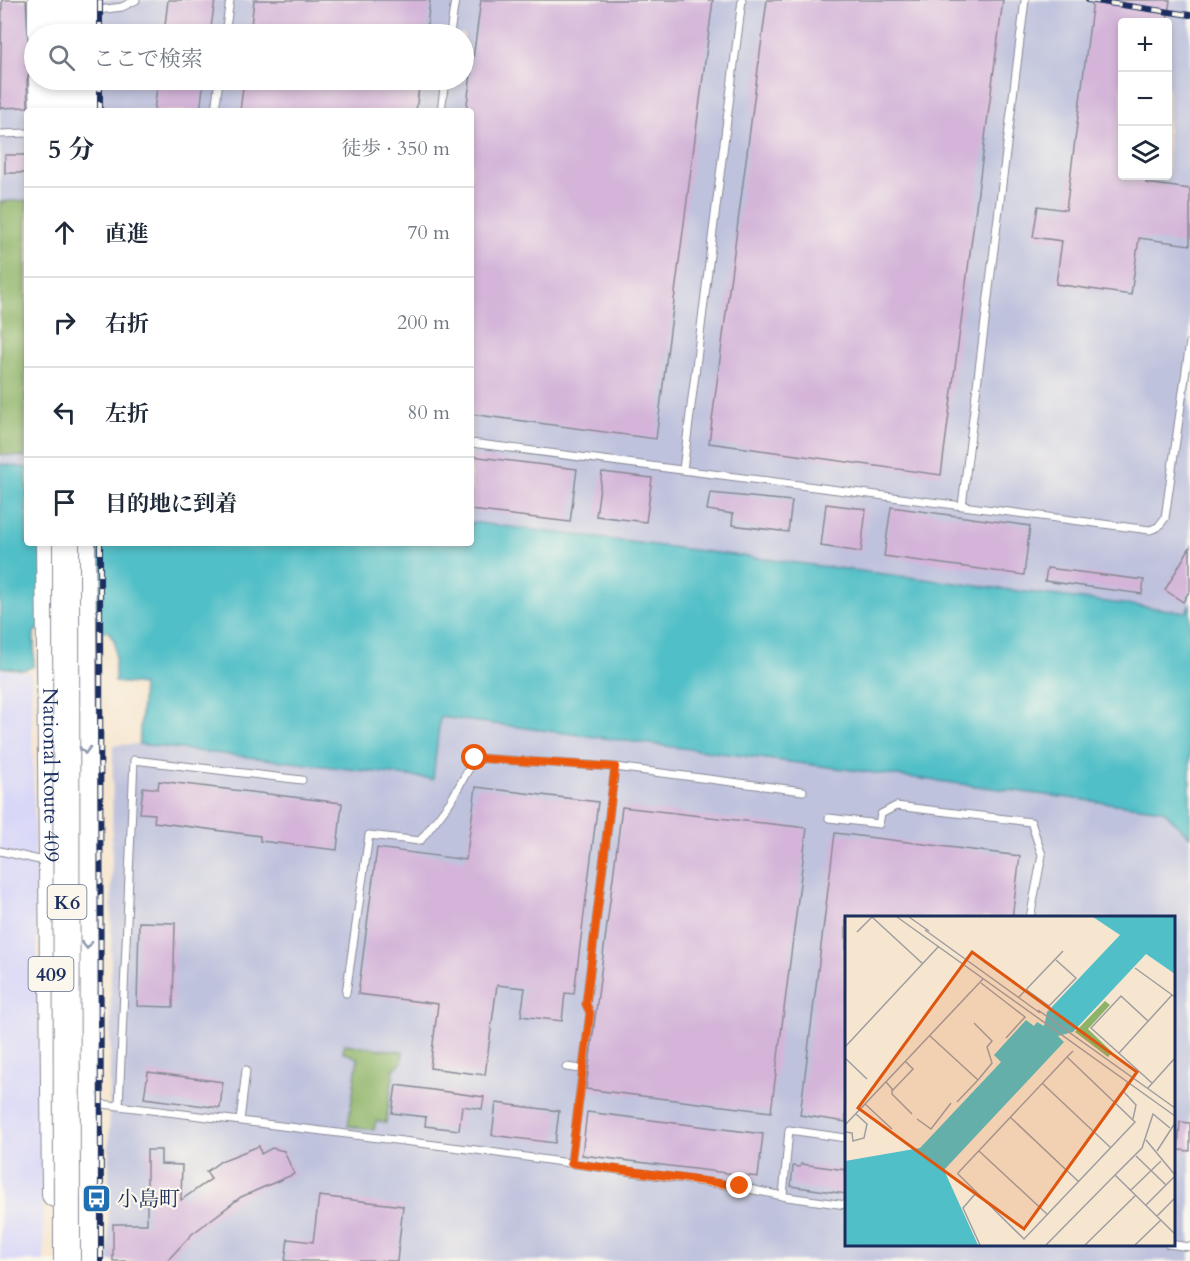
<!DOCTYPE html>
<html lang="ja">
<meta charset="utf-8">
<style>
body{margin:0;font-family:Cardo,"Noto Serif JP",serif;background:#f2f2f3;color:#1f2937}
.controls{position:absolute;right:18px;top:18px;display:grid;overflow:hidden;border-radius:6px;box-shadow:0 3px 9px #0003}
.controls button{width:54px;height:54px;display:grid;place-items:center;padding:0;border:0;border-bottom:2px solid #e0e1e3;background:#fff;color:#1f2937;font:30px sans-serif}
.stop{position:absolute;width:18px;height:18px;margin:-14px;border:4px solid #ea580c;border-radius:50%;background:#fff}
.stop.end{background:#ea580c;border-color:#fff;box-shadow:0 2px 6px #0008}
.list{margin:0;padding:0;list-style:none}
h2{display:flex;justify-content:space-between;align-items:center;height:78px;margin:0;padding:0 24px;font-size:26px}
h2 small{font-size:20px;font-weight:400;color:#747a83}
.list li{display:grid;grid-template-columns:39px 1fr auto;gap:18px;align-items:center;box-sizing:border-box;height:90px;padding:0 24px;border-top:2px solid #e0e1e3}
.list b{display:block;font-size:22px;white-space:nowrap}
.list em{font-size:20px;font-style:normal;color:#747a83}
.icon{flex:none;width:33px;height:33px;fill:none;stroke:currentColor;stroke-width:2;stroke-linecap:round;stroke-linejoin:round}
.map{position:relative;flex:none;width:1190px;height:1261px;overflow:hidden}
.search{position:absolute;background:#fff;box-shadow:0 3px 9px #0003;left:24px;top:24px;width:450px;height:66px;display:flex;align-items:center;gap:15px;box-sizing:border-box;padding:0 21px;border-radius:33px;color:#747a83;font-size:22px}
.panel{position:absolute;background:#fff;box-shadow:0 3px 9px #0003;left:24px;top:108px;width:450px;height:438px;border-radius:6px}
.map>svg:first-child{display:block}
.built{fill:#d8d7f8}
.industrial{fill:#bfc2dd;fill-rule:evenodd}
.forest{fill:#8db368;stroke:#547163;stroke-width:1.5}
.water{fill:#51bfc7;stroke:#367792;stroke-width:1.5}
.building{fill:#d4b5d9}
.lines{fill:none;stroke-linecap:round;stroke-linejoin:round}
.lane-casing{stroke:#888a96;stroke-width:9}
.highway-casing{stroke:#888a96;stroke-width:28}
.lane{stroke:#fff;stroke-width:7}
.highway{stroke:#fff;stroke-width:26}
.rail-casing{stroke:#1b2f5e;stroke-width:6}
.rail{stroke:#fbf7ec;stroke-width:4;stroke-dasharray:11;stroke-linecap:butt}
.highway-bridge-casing{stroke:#888a96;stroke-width:28;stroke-linecap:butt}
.highway-bridge{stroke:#fff;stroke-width:26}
.oneway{stroke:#8d97ae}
.route{stroke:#ea580c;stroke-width:8}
.labels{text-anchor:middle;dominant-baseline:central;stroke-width:4.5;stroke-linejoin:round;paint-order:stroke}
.shield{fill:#fbf7ec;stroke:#5e6b89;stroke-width:1.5}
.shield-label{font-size:20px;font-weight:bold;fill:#1b2f5e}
.street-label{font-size:21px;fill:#1b2f5e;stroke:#fbf7ec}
.poi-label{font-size:21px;fill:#1b2f5e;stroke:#fbf7ec;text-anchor:start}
.inset-road{fill:none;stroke:#9e9da2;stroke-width:1.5}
.view{fill:#de5710;fill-opacity:0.15;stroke:#de5710;stroke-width:3}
.inset-edge{fill:none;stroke:#1b2f5e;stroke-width:3}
</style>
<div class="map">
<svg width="1190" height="1261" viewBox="0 0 1190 1261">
<rect width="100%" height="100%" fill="#fbf7ec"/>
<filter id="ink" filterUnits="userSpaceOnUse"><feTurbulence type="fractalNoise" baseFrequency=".0167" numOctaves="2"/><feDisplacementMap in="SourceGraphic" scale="12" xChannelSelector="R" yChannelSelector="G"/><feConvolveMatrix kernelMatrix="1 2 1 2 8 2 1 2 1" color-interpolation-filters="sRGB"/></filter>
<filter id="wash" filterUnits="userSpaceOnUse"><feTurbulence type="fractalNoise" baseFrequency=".008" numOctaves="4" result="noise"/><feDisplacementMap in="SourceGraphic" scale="24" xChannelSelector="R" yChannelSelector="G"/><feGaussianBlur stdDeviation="1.35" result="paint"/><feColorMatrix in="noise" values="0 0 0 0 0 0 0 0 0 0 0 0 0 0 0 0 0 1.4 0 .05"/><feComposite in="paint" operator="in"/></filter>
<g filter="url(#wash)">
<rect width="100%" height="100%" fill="#f6e6cf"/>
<!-- built -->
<path class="built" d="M0 669 31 673 44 1261H0Z"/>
<!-- industrial -->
<path class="industrial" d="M0 0H1190V605L1186 612 471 522V111H27V468L0 464ZM1122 22H1168V176H1122ZM34 34H464V80H34Z
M440 717 1163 810 1190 837V1261H108L113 745 139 744 432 779ZM846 918H1174V1244H846Z"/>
<!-- forest -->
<path class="forest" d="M27 200 25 457 0 454V202Z
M344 1044 403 1052 402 1062 394 1069 386 1123 376 1121 374 1130 348 1126 358 1058 343 1052Z"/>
<!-- water -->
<path class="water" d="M0 464 27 468V543H471V522L1186 612 1190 605V837L1163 810 440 717 433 779 139 744 143 685 115 682V642L108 631 43 627 34 632V666L24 670 0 667Z"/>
<g id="blocks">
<!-- building -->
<path class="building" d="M2 0H26L30 71 27 80 28 107 0 108Z
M168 0H215L210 34H164Z
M254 0H430L426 34H250Z
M481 0H713L656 439 471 414V111H466Z
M767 0H1003L941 475 709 443Z
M1093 0H1170L1167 22H1122V176H1147L1146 183 1190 189V245L1139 238 1131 295 1056 284 1062 241 1033 237 1038 206 1066 210Z
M158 80H204L200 111H154Z
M244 80H420L416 111H240Z
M5 155H27V173H5Z
M471 456 577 469 570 522 471 510Z
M602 472 652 478 646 522 596 516Z
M710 493 792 501 788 532 732 525 733 514 707 510Z
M826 504 866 509 861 552 821 546Z
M891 507 1030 526 1024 575 884 556Z
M1190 547V590L1183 602 1165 590Z
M1047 568 1144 580 1142 594 1045 581Z
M159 781 342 803 337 850 260 841V836L154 822 155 814 140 813 143 787 158 789Z
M476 787 598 802 574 994 565 993 562 1021 521 1016 525 988 497 985 485 1075 430 1068 438 1004 358 994 377 848 466 860Z
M622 807 807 828 771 1112 586 1089Z
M835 833 1020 856 1012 918H846V1122L800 1115Z
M139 922 175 923 173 1007 137 1006Z
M148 1072 223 1082 220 1108 144 1098Z
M396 1085 484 1097 482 1109 462 1106 459 1130 425 1126 426 1117 392 1113Z
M496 1103 559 1111 555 1143 492 1135Z
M587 1112 763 1134 758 1177 582 1155Z
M1180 1122 1190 1123V1151L1178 1150Z
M259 1146 261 1154 272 1148 284 1151 294 1174 241 1197 192 1234 167 1261H113V1224H147V1150H161V1164L182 1165 181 1200 211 1179 206 1172 221 1161Z
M801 1164 846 1170V1194L791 1186 793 1166 800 1167Z
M319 1196 403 1206 397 1261H285L288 1239 313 1242Z"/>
</g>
</g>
<g filter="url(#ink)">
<use href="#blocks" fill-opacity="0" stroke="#888a96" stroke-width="1.5"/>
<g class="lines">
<defs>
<path id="lane" d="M90 11 122 7 136 0
M225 34 230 0
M450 34 455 0
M215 111 219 80
M441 111 445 80
M0 134 27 133
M471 443 1150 530 1158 527 1165 518 1190 342
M683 470 742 0
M962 506 1025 0
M615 767 803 791
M829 818 879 824 881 814 896 806 1031 822 1042 855 1030 918
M0 851 48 862
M346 993 369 835 420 841 450 802 475 758 615 767 586 1004 590 1013 571 1163
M566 1067 582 1069
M94 1103 476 1150 740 1187 787 1197 846 1205
M119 1106 134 760 302 780
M240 1121 246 1070
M783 1196 789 1130 846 1138
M1168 1244 1190 1247"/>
<g id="highway">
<path d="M41 0V34"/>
<path d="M66 0V34"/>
<path d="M84 34V0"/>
<path d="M42 80 43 111"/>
<path d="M66 80V111"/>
<path d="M84 111V80"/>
<path id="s1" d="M49 543 55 1194"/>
<path d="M82 543 90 1261"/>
</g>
</defs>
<!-- lane casing -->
<use href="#lane" class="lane-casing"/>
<!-- highway casing -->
<use href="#highway" class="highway-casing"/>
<!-- lane -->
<use href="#lane" class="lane"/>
<!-- highway -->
<use href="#highway" class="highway"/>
<defs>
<path id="rail" d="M1088 0 1190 15
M100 34V0
M100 80V111
M100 543 101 1261"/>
</defs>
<!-- rail casing -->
<use href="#rail" class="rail-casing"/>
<!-- rail -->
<use href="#rail" class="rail"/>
<defs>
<path id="highway-bridge" d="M66 543 67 1261"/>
</defs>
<!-- highway-bridge casing -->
<use href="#highway-bridge" class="highway-bridge-casing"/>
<!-- highway-bridge -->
<use href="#highway-bridge" class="highway-bridge"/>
</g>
<!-- one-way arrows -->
<defs><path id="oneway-chevron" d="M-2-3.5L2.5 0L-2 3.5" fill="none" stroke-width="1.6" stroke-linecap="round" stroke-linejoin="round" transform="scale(1.5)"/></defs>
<g class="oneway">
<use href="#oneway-chevron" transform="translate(85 750) rotate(89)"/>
<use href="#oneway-chevron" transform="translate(87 945) rotate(89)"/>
</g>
</g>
<g class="lines" filter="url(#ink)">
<!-- route -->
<path class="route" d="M475 758 615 767 586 1004 590 1013 571 1163 740 1186"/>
</g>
<!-- icons -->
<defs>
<symbol id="bus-square" viewBox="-11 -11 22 22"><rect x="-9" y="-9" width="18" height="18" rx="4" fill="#1f6fb2" stroke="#fbf7ec"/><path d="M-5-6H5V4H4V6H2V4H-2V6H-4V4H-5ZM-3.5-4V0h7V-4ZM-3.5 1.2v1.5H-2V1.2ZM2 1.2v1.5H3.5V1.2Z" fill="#fff"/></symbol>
</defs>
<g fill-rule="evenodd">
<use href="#bus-square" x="80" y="1182" width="33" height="33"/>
</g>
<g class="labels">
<!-- shield labels -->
<g class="shield">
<rect x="47.5" y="885" width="39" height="34" rx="4.5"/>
<rect x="28.5" y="957" width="45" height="34" rx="4.5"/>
</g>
<g class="shield-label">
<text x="67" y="902">K6</text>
<text x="51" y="974">409</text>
</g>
<!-- street labels -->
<g class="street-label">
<text stroke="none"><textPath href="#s1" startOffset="232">National Route 409</textPath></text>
</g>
<!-- poi labels -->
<g class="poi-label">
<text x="117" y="1199">小島町</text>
</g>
</g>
<!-- overview -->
<g transform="translate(845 916)">
<rect width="330" height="330" fill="#f6e6cf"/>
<path d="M260 85 265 89 243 113 267 136 263 141 230 116Z" fill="#8db368"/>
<path d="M248 1H330V58L301 38 228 116 213 120 219 126 99 254 133 329H0V245L75 232 156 146 149 139 181 104 189 110 192 106 199 110 202 96 275 19Z" fill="#51bfc7"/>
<path class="inset-road" d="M52 1 330 200M64 1 84 15M80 14 195 97M12 16 27 1 78 48M290 52 330 81M136 67 180 101 161 122M182 74 204 90 231 62 211 44M173 82 218 35M193 94 330 192M303 105 276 80 246 112 307 167M85 120 133 164 147 147 142 131 147 125 129 107M0 131 94 30M274 137 327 79M222 141 290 206 179 323 113 258V257L222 141 228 135M0 142 22 163M41 166 48 174 68 153 60 145M197 167 266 232M282 167 279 176 291 189 288 203M303 172 330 142M47 173V178L67 198M112 186 133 164M165 201 234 266M72 203 86 213 106 187M0 209 20 188M325 212 308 198 297 232 270 259 330 318M47 213 20 188 138 63M0 216 7 217 8 225 19 222 22 208 11 198M301 224 330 259M134 235 203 299M312 235 330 207M291 240 321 269M286 274 316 245M131 277 118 292 135 329M301 289 330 260M312 300 330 282M201 329 270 259M240 329 291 279M290 329 316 304"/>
<path class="view" d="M127 36 292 156 179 313 13 192Z"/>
<rect width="330" height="330" class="inset-edge"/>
</g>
</svg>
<div class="controls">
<button>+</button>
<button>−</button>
<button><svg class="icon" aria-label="layers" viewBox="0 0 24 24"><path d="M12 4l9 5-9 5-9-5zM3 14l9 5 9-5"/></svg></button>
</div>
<div class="stop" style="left:475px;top:758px"></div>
<div class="stop end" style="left:740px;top:1186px"></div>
<div class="search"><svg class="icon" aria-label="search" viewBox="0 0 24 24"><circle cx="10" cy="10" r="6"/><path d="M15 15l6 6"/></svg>ここで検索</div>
<section class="panel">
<h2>5 分<small>徒歩 · 350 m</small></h2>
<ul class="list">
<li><svg class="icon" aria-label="ahead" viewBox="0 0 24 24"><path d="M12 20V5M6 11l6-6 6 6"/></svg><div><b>直進</b></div><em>70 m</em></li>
<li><svg class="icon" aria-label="right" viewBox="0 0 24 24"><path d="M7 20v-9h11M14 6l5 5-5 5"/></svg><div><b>右折</b></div><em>200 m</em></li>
<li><svg class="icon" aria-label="left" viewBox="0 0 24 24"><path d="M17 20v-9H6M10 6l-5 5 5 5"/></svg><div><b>左折</b></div><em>80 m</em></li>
<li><svg class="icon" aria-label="arrive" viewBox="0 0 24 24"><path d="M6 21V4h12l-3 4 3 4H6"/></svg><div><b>目的地に到着</b></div></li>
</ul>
</section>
</div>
